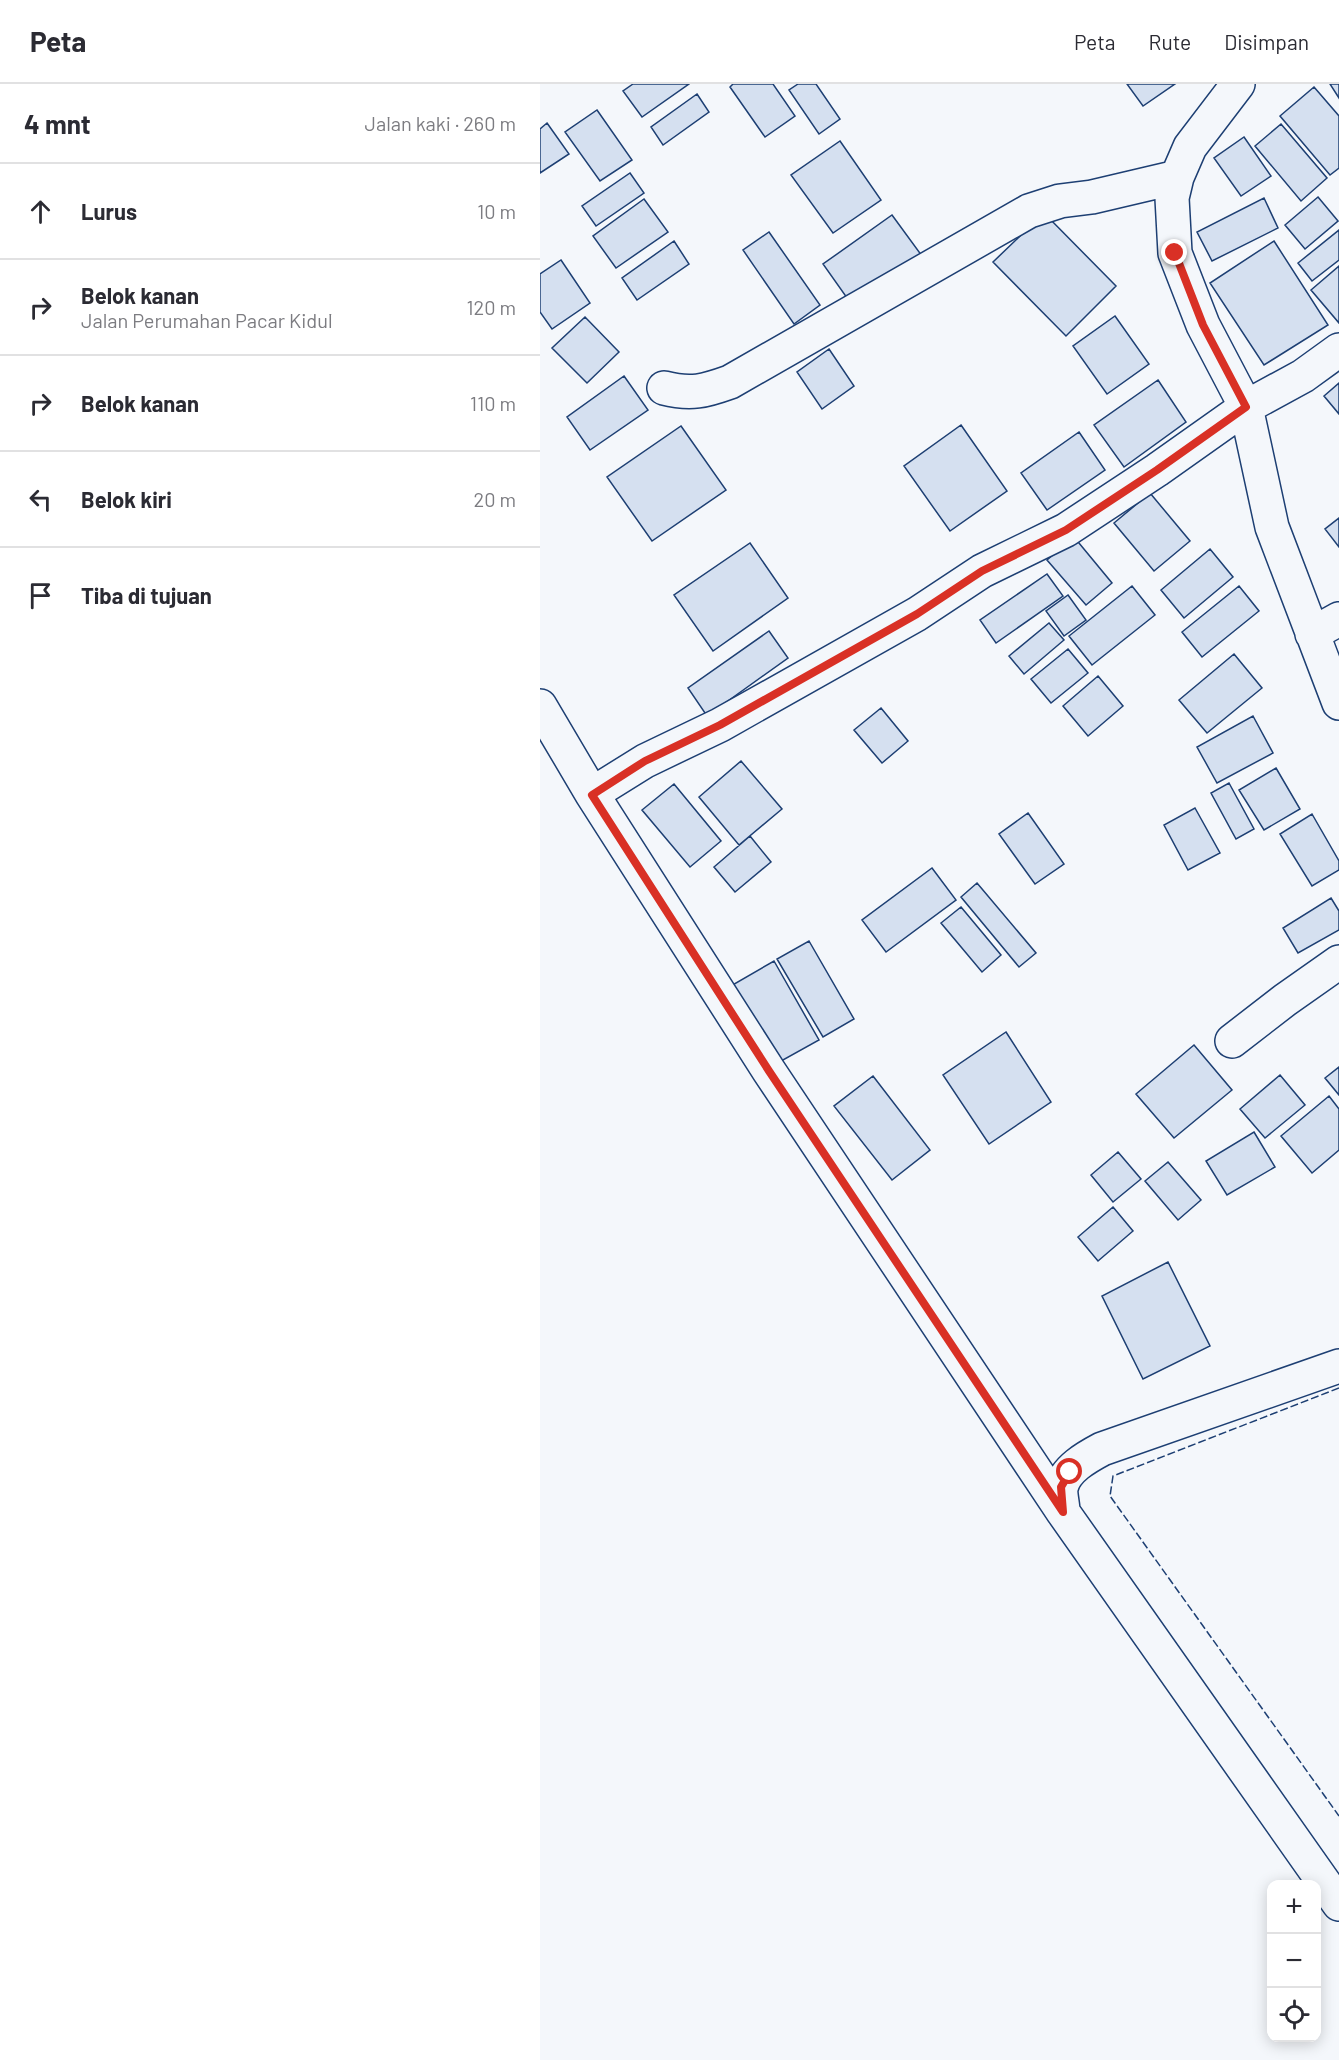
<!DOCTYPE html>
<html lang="id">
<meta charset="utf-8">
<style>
body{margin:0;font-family:Barlow,sans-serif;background:#f2f2f3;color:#2b2b33}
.controls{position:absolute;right:18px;bottom:18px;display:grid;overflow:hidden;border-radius:12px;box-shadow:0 3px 15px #0003}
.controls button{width:54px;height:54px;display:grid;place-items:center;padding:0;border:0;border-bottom:2px solid #e1e1e2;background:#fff;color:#2b2b33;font:30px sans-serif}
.stop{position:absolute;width:18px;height:18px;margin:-14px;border:4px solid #d93025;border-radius:50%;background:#fff}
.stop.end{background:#d93025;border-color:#fff;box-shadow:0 2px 6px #0008}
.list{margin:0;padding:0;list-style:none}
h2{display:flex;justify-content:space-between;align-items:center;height:78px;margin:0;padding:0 24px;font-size:26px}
h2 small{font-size:20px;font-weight:400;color:#7c7c81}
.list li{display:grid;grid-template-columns:39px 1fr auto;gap:18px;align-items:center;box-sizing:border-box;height:96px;padding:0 24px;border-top:2px solid #e1e1e2}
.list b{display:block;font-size:22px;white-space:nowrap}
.list p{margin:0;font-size:20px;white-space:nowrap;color:#7c7c81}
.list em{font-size:20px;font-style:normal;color:#7c7c81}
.icon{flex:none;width:33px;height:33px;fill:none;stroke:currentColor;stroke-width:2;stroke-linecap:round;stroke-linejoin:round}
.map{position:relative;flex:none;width:799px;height:1976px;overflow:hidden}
header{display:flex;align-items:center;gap:36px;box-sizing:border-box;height:84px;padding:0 30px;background:#fff;border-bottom:2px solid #e1e1e2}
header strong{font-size:28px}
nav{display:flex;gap:33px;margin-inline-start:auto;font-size:21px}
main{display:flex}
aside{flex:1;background:#fff}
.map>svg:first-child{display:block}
.building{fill:#d5e0f0;stroke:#1d3f73;stroke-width:1.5}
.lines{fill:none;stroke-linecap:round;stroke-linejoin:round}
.minor-casing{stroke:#1d3f73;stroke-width:36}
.minor{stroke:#f4f7fb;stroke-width:33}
.fence{stroke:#1d3f73;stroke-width:1.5;stroke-dasharray:8 3;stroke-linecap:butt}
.route{stroke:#d93025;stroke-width:8}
</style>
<header>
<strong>Peta</strong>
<nav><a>Peta</a><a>Rute</a><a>Disimpan</a></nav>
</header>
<main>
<aside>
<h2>4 mnt<small>Jalan kaki · 260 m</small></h2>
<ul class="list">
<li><svg class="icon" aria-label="ahead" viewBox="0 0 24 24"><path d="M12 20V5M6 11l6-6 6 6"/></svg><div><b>Lurus</b></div><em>10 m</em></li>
<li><svg class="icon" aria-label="right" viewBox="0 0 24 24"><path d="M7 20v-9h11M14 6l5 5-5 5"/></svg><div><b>Belok kanan</b><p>Jalan Perumahan Pacar Kidul</p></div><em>120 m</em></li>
<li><svg class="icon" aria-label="right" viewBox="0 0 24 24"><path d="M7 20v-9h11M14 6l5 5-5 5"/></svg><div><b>Belok kanan</b></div><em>110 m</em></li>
<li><svg class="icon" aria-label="left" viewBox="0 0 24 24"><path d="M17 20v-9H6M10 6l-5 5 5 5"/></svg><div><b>Belok kiri</b></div><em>20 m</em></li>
<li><svg class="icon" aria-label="arrive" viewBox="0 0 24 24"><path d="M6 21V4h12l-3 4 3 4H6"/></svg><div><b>Tiba di tujuan</b></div></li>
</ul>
</aside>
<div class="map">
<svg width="799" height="1976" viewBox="0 0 799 1976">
<rect width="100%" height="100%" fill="#f4f7fb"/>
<!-- building -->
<path class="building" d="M93 0H149L102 33 83 7Z
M193 0H233L255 32 225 53 190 3Z
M258 0H276L300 35 279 50 249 6Z
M587 0H635L603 22Z
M790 0H799V14Z
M774 3 799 32V84L790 91 740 32Z
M157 10 169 28 123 61 111 43Z
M57 26 92 76 60 97 25 48Z
M7 39 29 70 0 89V45Z
M741 40 787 94 761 117 715 62Z
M704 53 731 92 701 112 674 74Z
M300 57 341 116 293 149 251 91Z
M90 89 104 109 56 142 42 122Z
M778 113 798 137 765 165 745 141Z
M724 114 738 144 672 177 657 148Z
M104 115 128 148 76 184 53 152Z
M504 129 576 202 526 252 453 178Z
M352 131 382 172 312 221 283 180Z
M799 146V176L772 197 758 179Z
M229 148 280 221 254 240 203 166Z
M134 157 149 180 97 216 82 194Z
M734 157 788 241 724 281 670 199Z
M21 176 50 219 12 245 0 228V190Z
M799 182V239L771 206Z
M575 232 609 280 567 310 533 262Z
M45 233 79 268 47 299 12 264Z
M289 265 314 302 282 325 257 288Z
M84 292 108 326 50 366 27 333Z
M618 296 646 338 584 383 554 341Z
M799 299V330L784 312Z
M421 341 467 407 410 447 364 382Z
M141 342 186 406 112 457 67 393Z
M539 348 565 386 507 426 481 389Z
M610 409 650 457 614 487 574 439Z
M799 434V463L785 445Z
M534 453 572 499 546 521 507 476Z
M210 459 248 514 173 567 134 511Z
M670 465 693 493 644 534 621 506Z
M507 490 523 512 456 559 440 536Z
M592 502 615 531 552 581 529 552Z
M699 502 719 527 662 573 642 548Z
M528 511 546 536 524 552 506 527Z
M509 539 524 556 484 590 469 572Z
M229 547 248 574 167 632 148 604Z
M528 565 548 589 511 619 491 595Z
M694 570 722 604 667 649 639 616Z
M558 592 583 622 548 652 523 622Z
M341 624 368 657 342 679 314 646Z
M713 632 733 669 677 699 657 663Z
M201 677 242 725 199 761 159 713Z
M736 684 760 725 724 746 699 706Z
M689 699 714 745 696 755 671 709Z
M134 700 181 757 150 783 102 726Z
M655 724 680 769 648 786 624 741Z
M488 729 524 780 495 800 459 750Z
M772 730 799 777V786L772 802 740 750Z
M210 752 231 778 195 808 174 783Z
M392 784 416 816 346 868 322 836Z
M437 799 496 869 479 883 421 813Z
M791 814 799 827V846L758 869 743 844Z
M421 823 461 871 442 888 401 839Z
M269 857 314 935 283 953 237 875Z
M234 877 279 956 234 981 189 903Z
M466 948 511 1018 449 1060 403 991Z
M654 961 692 1006 634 1054 596 1010Z
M799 983V1011L785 994Z
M740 991 765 1021 725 1054 700 1025Z
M333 992 390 1066 352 1096 294 1022Z
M789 1012 799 1025V1066L772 1089 741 1052Z
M714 1048 735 1083 687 1111 666 1077Z
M578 1068 601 1095 573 1118 551 1091Z
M628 1078 661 1116 638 1136 605 1097Z
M573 1123 593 1147 558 1177 538 1153Z
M628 1178 670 1262 603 1295 562 1212Z"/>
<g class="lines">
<defs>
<path id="minor" d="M698 0 650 63 637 93 632 114 635 169 663 241 706 323 732 443 799 619
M124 304C151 311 165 307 190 298L489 127 520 117 552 113 637 93
M772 550 799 535
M0 622 52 710 229 987 523 1428 799 1820
M52 710 105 677 180 641 377 530 442 487 526 446 617 386 706 323 763 292 799 266
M692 957 745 916 799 878
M523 1428C523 1420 520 1411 521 1404 525 1385 547 1373 562 1365L799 1282"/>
</defs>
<!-- minor casing -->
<use href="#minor" class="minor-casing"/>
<!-- minor -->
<use href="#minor" class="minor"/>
<!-- fence -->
<path class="fence" d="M799 1304 573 1392 570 1412 799 1732"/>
</g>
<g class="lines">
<!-- route -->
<path class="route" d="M530 1388 521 1403 523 1428 229 987 52 711 105 677 180 641 377 530 442 487 526 446 617 386 706 323 663 241 635 169"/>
</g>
</svg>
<div class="controls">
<button>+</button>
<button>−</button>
<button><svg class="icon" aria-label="locate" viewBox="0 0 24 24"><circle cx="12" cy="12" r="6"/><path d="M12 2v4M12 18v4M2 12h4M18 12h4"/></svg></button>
</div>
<div class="stop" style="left:530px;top:1388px"></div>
<div class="stop end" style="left:635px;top:169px"></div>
</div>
</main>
